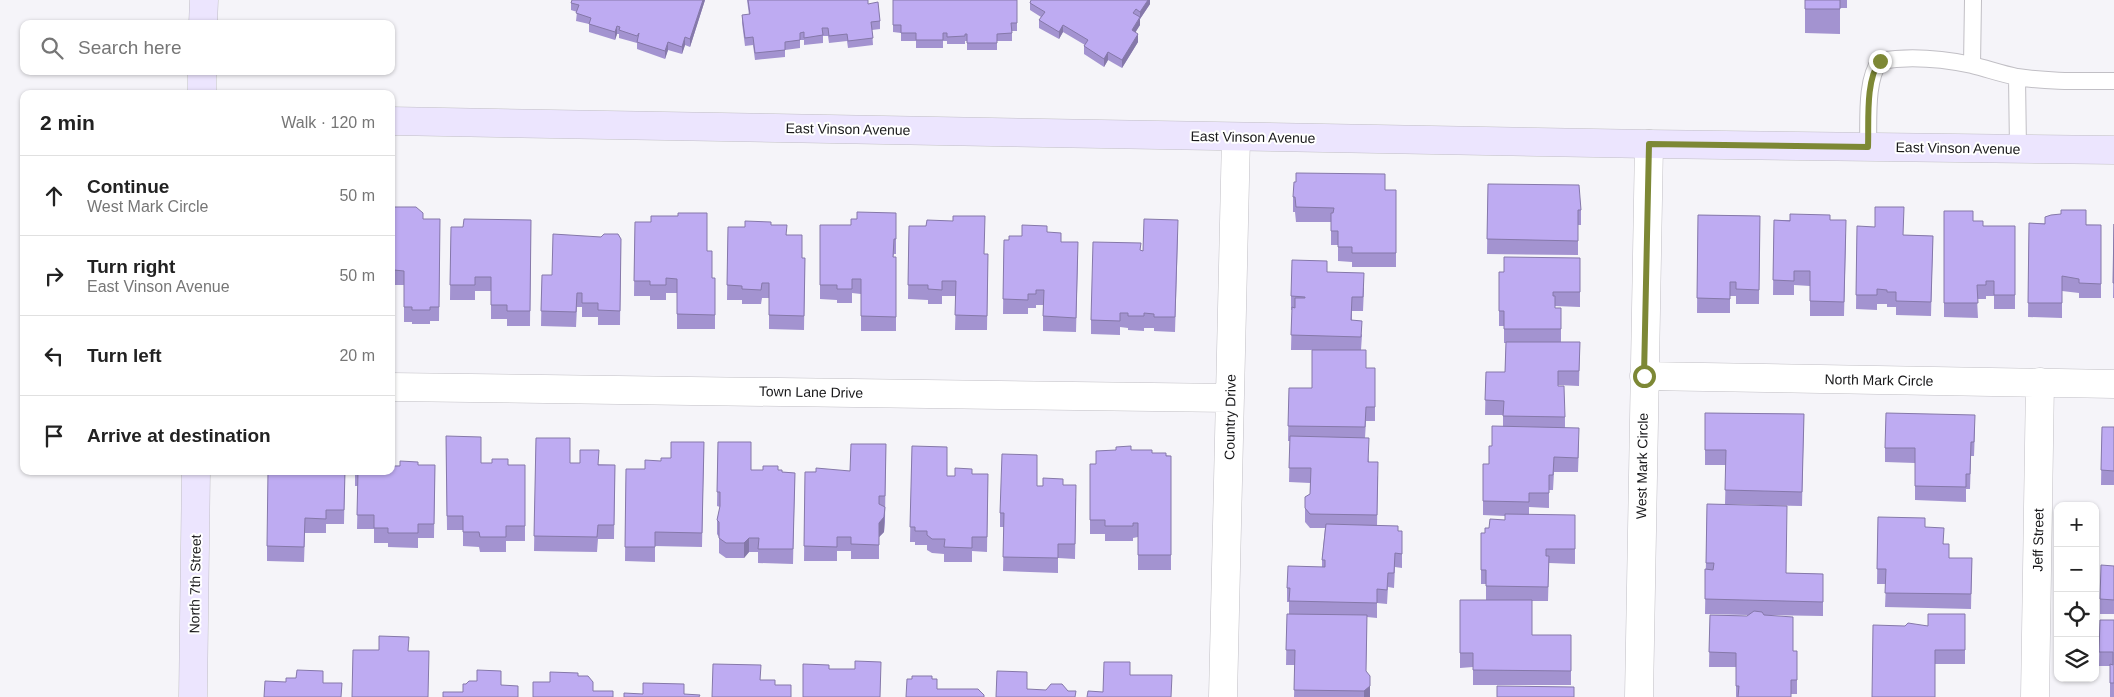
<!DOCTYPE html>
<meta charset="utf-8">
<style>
body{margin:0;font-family:Arial,sans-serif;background:#f6f6f6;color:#222}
.controls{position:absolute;right:15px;bottom:15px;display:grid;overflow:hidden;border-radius:10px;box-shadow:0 1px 4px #0004}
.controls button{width:45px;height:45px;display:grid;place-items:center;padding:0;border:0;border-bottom:1px solid #e0e0e0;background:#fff;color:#222;font:25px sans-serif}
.stop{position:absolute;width:15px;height:15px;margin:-11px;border:4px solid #7d8835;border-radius:50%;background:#fff}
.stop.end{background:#7d8835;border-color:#fff;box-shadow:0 1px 5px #0008}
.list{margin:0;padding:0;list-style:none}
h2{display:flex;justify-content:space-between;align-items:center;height:65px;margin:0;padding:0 20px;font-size:21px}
h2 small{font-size:16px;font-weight:400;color:#767676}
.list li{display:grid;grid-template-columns:32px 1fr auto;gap:15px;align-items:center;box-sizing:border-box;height:80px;padding:0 20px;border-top:1px solid #e0e0e0}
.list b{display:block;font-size:19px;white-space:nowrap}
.list p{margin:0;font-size:16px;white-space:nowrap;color:#767676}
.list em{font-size:16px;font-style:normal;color:#767676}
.icon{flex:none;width:28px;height:28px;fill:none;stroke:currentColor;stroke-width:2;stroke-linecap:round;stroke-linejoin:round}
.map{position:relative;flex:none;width:2114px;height:697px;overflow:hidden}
.search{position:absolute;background:#fff;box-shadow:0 1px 4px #0004;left:20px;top:20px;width:375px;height:55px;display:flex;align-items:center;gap:12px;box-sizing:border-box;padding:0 18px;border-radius:10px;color:#767676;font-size:19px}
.panel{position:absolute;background:#fff;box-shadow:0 1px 4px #0004;left:20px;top:90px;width:375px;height:385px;border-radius:10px}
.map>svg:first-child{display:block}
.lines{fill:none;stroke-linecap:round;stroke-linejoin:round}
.lane-casing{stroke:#c1bfc5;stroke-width:18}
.street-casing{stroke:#c1bfc5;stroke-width:29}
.secondary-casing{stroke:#c1bfc5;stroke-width:29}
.lane{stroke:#fff;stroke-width:16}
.street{stroke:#fff;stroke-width:28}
.secondary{stroke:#ece5fe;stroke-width:28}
.wall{fill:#a393d0}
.shaded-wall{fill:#8578a9}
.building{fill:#beabf2;stroke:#8578a9}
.route{stroke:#7d8835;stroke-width:6}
.labels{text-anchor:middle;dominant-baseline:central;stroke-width:4;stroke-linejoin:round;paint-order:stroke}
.street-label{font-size:14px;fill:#18181a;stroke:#fff}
</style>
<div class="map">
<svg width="2114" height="697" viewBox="0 0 2114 697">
<rect width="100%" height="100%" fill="#f5f4f9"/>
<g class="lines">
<defs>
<path id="lane" d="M1972 65 1973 0
M2017 77 2018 149
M1868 147C1869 123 1865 80 1880 61 1909 56 1943 59 1972 65 1988 69 2002 74 2017 77 2049 82 2082 81 2114 81"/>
<path id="street" d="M1644 376 2114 384
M391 387 1230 398
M1223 697 1236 137
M1639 697 1649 144
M2035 697 2040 382"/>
<path id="secondary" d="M203 24 204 0
M202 94V71
M391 121 1649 144 2114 150
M193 697 196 471"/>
</defs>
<!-- lane casing -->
<use href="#lane" class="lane-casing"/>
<!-- street casing -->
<use href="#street" class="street-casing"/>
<!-- secondary casing -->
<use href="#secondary" class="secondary-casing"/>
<!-- lane -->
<use href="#lane" class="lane"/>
<!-- street -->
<use href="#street" class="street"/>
<!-- secondary -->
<use href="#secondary" class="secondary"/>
</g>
<!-- wall -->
<path class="wall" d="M572 0H705L690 47 685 45 682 54 668 50 665 59 637 49V43L619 38V34H617L615 40 589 32V24L576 21 577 12 571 10V3Z
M747 0H868V4L880 21V29L872 30 873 45 848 48 847 41 829 43 828 36H823V43L804 45V40H800V48L785 50V57L755 60 753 45 745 46 742 23V15H749Z
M893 0H1017V31H1012V41H997V50H967V41H965V44H947V41H943V48H916V41H901V33L893 32Z
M1150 0V4L1140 19V25L1135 32 1138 42 1122 68 1108 60 1104 67 1084 54V46L1085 45 1063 32 1059 39 1039 28V20L1041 17 1030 10V3Z
M1805 0H1847V8H1840V34L1805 33Z
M1488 184 1581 210V225H1578V255L1487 254Z
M1385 190H1396V267H1352V262L1338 261V245H1331V222H1296L1295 212H1293V197Z
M391 207 423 219H440L439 321H430V324H412V322H404V285H394V290H391Z
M1944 211 1973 221 1983 226H2015V309H1994V296H1986V299H1977L1978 318 1944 317Z
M896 213V254H894L893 257H896V331H861V294L852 293V303H837V300L820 299V225H851L857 219Z
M1698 215 1760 216 1759 304H1736V296H1730V313H1697Z
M531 220 530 326H507V319H491V291H475V300H450L451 227H463Z
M1774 220H1830L1846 235 1844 316H1810V286L1794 285V295H1773Z
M635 222 707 251 712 278H715V329H677V293H666V300H650V296H634Z
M2029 223 2101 225V298H2079V293L2062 291V318L2028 317Z
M2114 224V298H2113Z
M771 225 787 235 802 258H805L804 330 769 329V298H762L761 304H742V300H727L728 227H745Z
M909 226 984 254H988L987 330H955L956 296H942V304H928V300L908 299Z
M1857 226 1903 235 1933 236 1931 316 1896 315V307H1887V304H1877V310L1856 309Z
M1047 232 1061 242 1078 256 1076 332 1043 331V305H1036V308H1028V314H1003L1004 240H1009L1022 236Z
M1178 234 1175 332 1154 331V328H1144V331L1128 330V328L1120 327V335L1091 334V320L1141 250 1143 251Z
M621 239 620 325H598V317H582V307H577L576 327 541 326 542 275H552Z
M1580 258V307L1555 306V308H1561V342H1580L1579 386 1558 385 1565 417V428L1579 443 1578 472H1554L1553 490H1549V508L1529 507V515H1575V564L1549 563 1548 601H1532V635H1571V685H1473V667L1460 668V600H1486V584H1481V533H1485L1489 528 1505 520V516L1483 515V464H1489L1492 446 1503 426V415H1485L1486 372H1505L1506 343H1504V326H1499V311L1504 272Z
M1327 272 1364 288 1363 311H1352V320L1362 335 1361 350 1366 368H1375V421H1366L1365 438 1369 462 1378 477 1377 526 1398 531H1402V568L1395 567 1394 588 1388 587 1387 604 1377 603V618L1367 617 1366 672 1370 676V697H1294L1295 665H1286L1287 614H1289V602H1287V588L1322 567V560L1325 528H1310L1305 522V497L1310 494V483L1289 482 1290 441H1288L1289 388H1312V350H1291L1292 310H1291V296Z
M1705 413 1804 414 1802 506 1725 504 1726 465H1705Z
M2102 427H2114V485H2101Z
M1975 429 1974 456H1971L1970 489H1966V502L1915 500V463L1885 462V448Z
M446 436 481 463 508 465H525V541H506V552H480L479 547 463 546V530H447Z
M536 438 570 463 615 465 614 539H598L597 552 534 551Z
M704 442 702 547 655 546V562L625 561 626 469H645L661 461 671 458Z
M718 442 751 470H778L782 472 795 473 793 564 758 563V552H749L744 558H726L719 553V537L717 534V520L720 507 717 506Z
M886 444 885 522 884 532 879 537V559H851V551H837V561H804L805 472 850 471Z
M912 446 947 476H955L972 474H988L987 552 972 551V562H944V554L932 553 927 550V545H915V542H910Z
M1131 450 1171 456V570H1138V537L1133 538V541H1105V534H1090V464H1096Z
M418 465H435L434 538H418V548L388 547V543H374V529H357L358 486H355V471L392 466Z
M345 471 344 524H326V533H305L304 562 267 561V546Z
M1063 485 1076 499 1075 559 1058 558V573L1003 571 1004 527H1000V513L1037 486Z
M1707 504 1786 573 1823 574V616L1771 615 1793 651H1797V694H1791V697H1736V667H1709L1710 615 1747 616 1748 615 1705 614Z
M1878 517 1925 527 1944 544 1949 558H1972L1971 609 1885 607 1886 584H1877Z
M2114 566V614H2100V599Z
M1965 614V664H1935L1928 626Z
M2100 620H2114V697H2110V666H2099Z"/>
<!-- shaded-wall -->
<path class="shaded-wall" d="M703 0H705L690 47V39Z
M1148 0H1150V4L1140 19V25L1132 38V30L1140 18V12Z
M1063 25V32L1059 39V32Z
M617 26V34L615 40V32Z
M1138 34V42L1122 68V60Z
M685 37V45L682 54V47Z
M668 42V50L665 59V51Z
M1108 52V60L1104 67V59Z
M885 507 884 532 879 537V559V523Z
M749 538V552L744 558V543Z
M1370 676V697H1364V691Z"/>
<!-- building -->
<path class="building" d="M572 0H703L690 39 685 37 682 47 668 42 665 51 637 42 639 33 637 36 619 30 620 27 617 26 615 32 589 24 591 18 576 13 579 5 571 3Z
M748 0H868V4L878 2 880 21 871 22 873 38 848 41 847 34 829 36 828 28H822L823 35 804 38V32L800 33V40L785 42V50L755 53 753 37 745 38 742 15 750 14Z
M893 0H1017V23H1011L1012 33 997 34V43H967V34H965V36L947 37V33H943V40H916V33H901V25H893Z
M1031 0H1148L1140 12 1136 9 1133 13 1140 17 1132 30 1138 34 1122 60 1108 52 1104 59 1084 46 1088 40 1063 25 1059 32 1039 20 1045 12 1030 3Z
M1805 0H1840V9H1805Z
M1296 173 1385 174V190H1396V253H1352V247H1338V231H1331V213H1333L1334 208 1296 207 1295 197H1293L1294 182H1296Z
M1488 184 1579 185 1581 210H1578V241L1487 239Z
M391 207H416L423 213V219H440L439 307H430V310H412V307H404V271L394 270V275H391Z
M1875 207H1904L1903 235 1933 236 1931 302 1896 301V292H1887V290L1877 289V295H1856L1857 226 1875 227Z
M2061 210H2086V225H2101V284L2079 283V279L2062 276V303H2028L2029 223 2045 224V217L2051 215 2061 214Z
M1944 211H1973V221H1983V226H2015V295H1994V281H1986V285H1977L1978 303H1944Z
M857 212 896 213V239H894L893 257H896V317L861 316V279H852V289H837V285H820V225H851V219H857Z
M678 213H707V251H712V278H715V315L677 314V279L666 278V285H650V281H634L635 222H651V216H678Z
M1790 214 1830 215V220H1846L1844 302 1810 301V271H1794V281L1773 280 1774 220 1790 221Z
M1698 215 1760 216 1759 290 1736 289V282H1730V299L1697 298Z
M953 216H985L984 254H988L987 316 955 315 956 281H942V290L928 289V285H908L909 226H926L927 220 953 221Z
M464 219 531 220 530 311H507V305H491V277H475V285H450L451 227H463Z
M1144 219 1178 220 1175 317H1154V314L1144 313V316H1128V313H1120V321L1091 320 1093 242 1141 243 1140 250 1143 251Z
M745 221 771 222V225H787L786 235H802V258H805L804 316 769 315V283H762L761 290 742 289V286L727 285 728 227H745Z
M2114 224V283H2113Z
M1022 225 1047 226V232L1061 233V242H1078L1076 318 1043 316 1044 290H1036V294H1028V300L1003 299 1004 240H1009V236H1022Z
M553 234 601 237 604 234H618L621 239 620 311 598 310V303H582V293H577L576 312 541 311 542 275H552Z
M1504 257 1580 258V292H1553V296H1555V308H1561V329H1504V311H1499V272H1504Z
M1292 260 1327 261V272L1364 273 1363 297H1352L1351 320 1362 321 1361 337 1291 335 1292 307 1295 308V298H1305V297L1291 296Z
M1506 342H1580L1579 371H1558V386H1564L1565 417 1503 416 1504 401 1485 400 1486 372H1505Z
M1312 350H1366V368H1375V407H1366L1365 427 1288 426 1289 388H1312Z
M1705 413 1804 414 1802 492 1725 490 1726 450H1705Z
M1886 413 1975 415 1974 442H1971L1970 474H1966V487L1915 486V448H1885Z
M1492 426 1579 428 1578 458 1554 457 1553 475H1549V493H1529V502L1483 501V464H1489V446H1492Z
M2102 427H2114V471L2101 470Z
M446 436 481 437V463H492V459H508V465H525V526H506V537H480L479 532H463V516H447Z
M1290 436 1369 438 1368 462H1378L1377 515 1310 514 1305 508V497L1310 494 1311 468H1289Z
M391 437H392V466H400V461L418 462V465H435L434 524H418V533H388V528H374V515H357L358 472 355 471H391Z
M536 438H570V463H580V450H599L598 465H615L614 525H598L597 537 534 536Z
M671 442H704L702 533 655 532V547H625L626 469H645V460L661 461V458H671Z
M718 442H751V470H763V466H778V470H782V472L795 473 793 549H758L759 538H749L744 543H726L719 538V522L717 520 720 506V492H717Z
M851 444H886L885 496H879V504L885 507 884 517 879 523V545L851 544V537H837V547L804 546 805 472H816V468L850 471Z
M912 446 947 447V476H955V468L972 469V474H988L987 537H972V548L944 547 945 539H932L927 535V531H915V527H910Z
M1131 446V450H1152V453H1166V456H1171V555H1138V523H1133V526H1105V520H1090V464H1096V451L1116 450V447Z
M1002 454 1037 455V486H1043V478L1063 479V485H1076L1075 544H1058V558L1003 557 1004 513H1000Z
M268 471H345L344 510H326V519L305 518 304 547 267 546Z
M1707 504 1787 506 1786 573 1823 574V602L1705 599V569L1713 570 1714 563H1706Z
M1505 514 1575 515V549H1546V556H1549L1548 587 1486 586V570H1481V533H1485V528H1489L1490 519 1505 520Z
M1878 517 1925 518V527L1944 528 1943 544H1949V558H1972L1971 594 1885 593 1886 569H1877Z
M1326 524 1398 526V531H1402V554L1395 553 1394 573H1388L1387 590 1377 589V603L1289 601 1290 588H1287L1288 566 1325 567V560H1322Z
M2101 565 2114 566V600L2100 599Z
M1460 600H1532V635H1571V671L1473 670V653H1460Z
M1754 611 1762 612 1764 615 1793 617V651H1797V680H1791V697H1738L1739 686H1736V653L1709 652 1710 615 1747 616Z
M1287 614 1367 615 1366 671 1370 676V686L1364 691 1294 690 1295 650H1286Z
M1928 614H1965V650H1935V697H1872L1873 625 1905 626 1908 623 1928 626Z
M2100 620H2114V683H2110V664L2113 665V652H2099Z
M379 636 409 637 408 651H429L428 697H352L353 650H379Z
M855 661 881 662 880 697H803V664L829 665V669H855Z
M1104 662H1130V675H1172L1171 697H1087L1088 691 1103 692Z
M713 664 761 665 760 680H775V685H791V697H712Z
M297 670 323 671V683H342L341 697H264L265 681 286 682V678H296Z
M477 670 501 671V685L518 686V697H443V692H463V684H466L469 681H477Z
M997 671 1027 672V689L1046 690 1051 684H1062L1068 691H1076L1075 697H996Z
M550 672 578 673V676H588L593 682V691H613V697H533V682H550Z
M912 676H932V679H937V689H978L984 695V697H906L907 679H912Z
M643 683 684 684V694L700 695 699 697H624V693L643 694Z
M1497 686 1574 687V697H1497Z"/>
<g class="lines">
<!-- route -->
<path class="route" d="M1644 376 1649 144 1868 147C1869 123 1865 80 1880 61"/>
</g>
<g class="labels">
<!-- street labels -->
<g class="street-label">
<text transform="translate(848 129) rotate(1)">East Vinson Avenue</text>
<text transform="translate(1253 137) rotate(1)">East Vinson Avenue</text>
<text transform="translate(1958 148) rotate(1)">East Vinson Avenue</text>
<text transform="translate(1879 380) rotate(1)">North Mark Circle</text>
<text transform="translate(811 392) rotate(1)">Town Lane Drive</text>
<text transform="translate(1230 417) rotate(-89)">Country Drive</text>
<text transform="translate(1642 466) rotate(-89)">West Mark Circle</text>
<text transform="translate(2038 540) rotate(-89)">Jeff Street</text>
<text transform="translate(195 584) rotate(-89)">North 7th Street</text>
</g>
</g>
</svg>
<div class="controls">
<button>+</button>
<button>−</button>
<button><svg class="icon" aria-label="locate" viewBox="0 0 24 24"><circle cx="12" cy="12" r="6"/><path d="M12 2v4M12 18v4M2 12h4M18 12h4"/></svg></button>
<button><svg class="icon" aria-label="layers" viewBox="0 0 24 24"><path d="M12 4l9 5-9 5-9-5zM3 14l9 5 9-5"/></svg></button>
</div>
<div class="stop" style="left:1644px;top:376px"></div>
<div class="stop end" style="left:1880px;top:61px"></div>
<div class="search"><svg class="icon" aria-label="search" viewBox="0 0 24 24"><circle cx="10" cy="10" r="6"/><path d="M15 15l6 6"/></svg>Search here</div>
<section class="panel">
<h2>2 min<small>Walk · 120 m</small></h2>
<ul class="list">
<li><svg class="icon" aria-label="ahead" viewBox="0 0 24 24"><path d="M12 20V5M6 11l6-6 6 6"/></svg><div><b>Continue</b><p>West Mark Circle</p></div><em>50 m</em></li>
<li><svg class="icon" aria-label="right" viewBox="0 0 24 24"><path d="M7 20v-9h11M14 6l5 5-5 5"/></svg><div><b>Turn right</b><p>East Vinson Avenue</p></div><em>50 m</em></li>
<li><svg class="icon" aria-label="left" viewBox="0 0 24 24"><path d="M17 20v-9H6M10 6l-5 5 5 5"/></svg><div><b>Turn left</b></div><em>20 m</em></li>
<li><svg class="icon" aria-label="arrive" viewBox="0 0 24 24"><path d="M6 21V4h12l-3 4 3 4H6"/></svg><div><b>Arrive at destination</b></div></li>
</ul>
</section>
</div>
